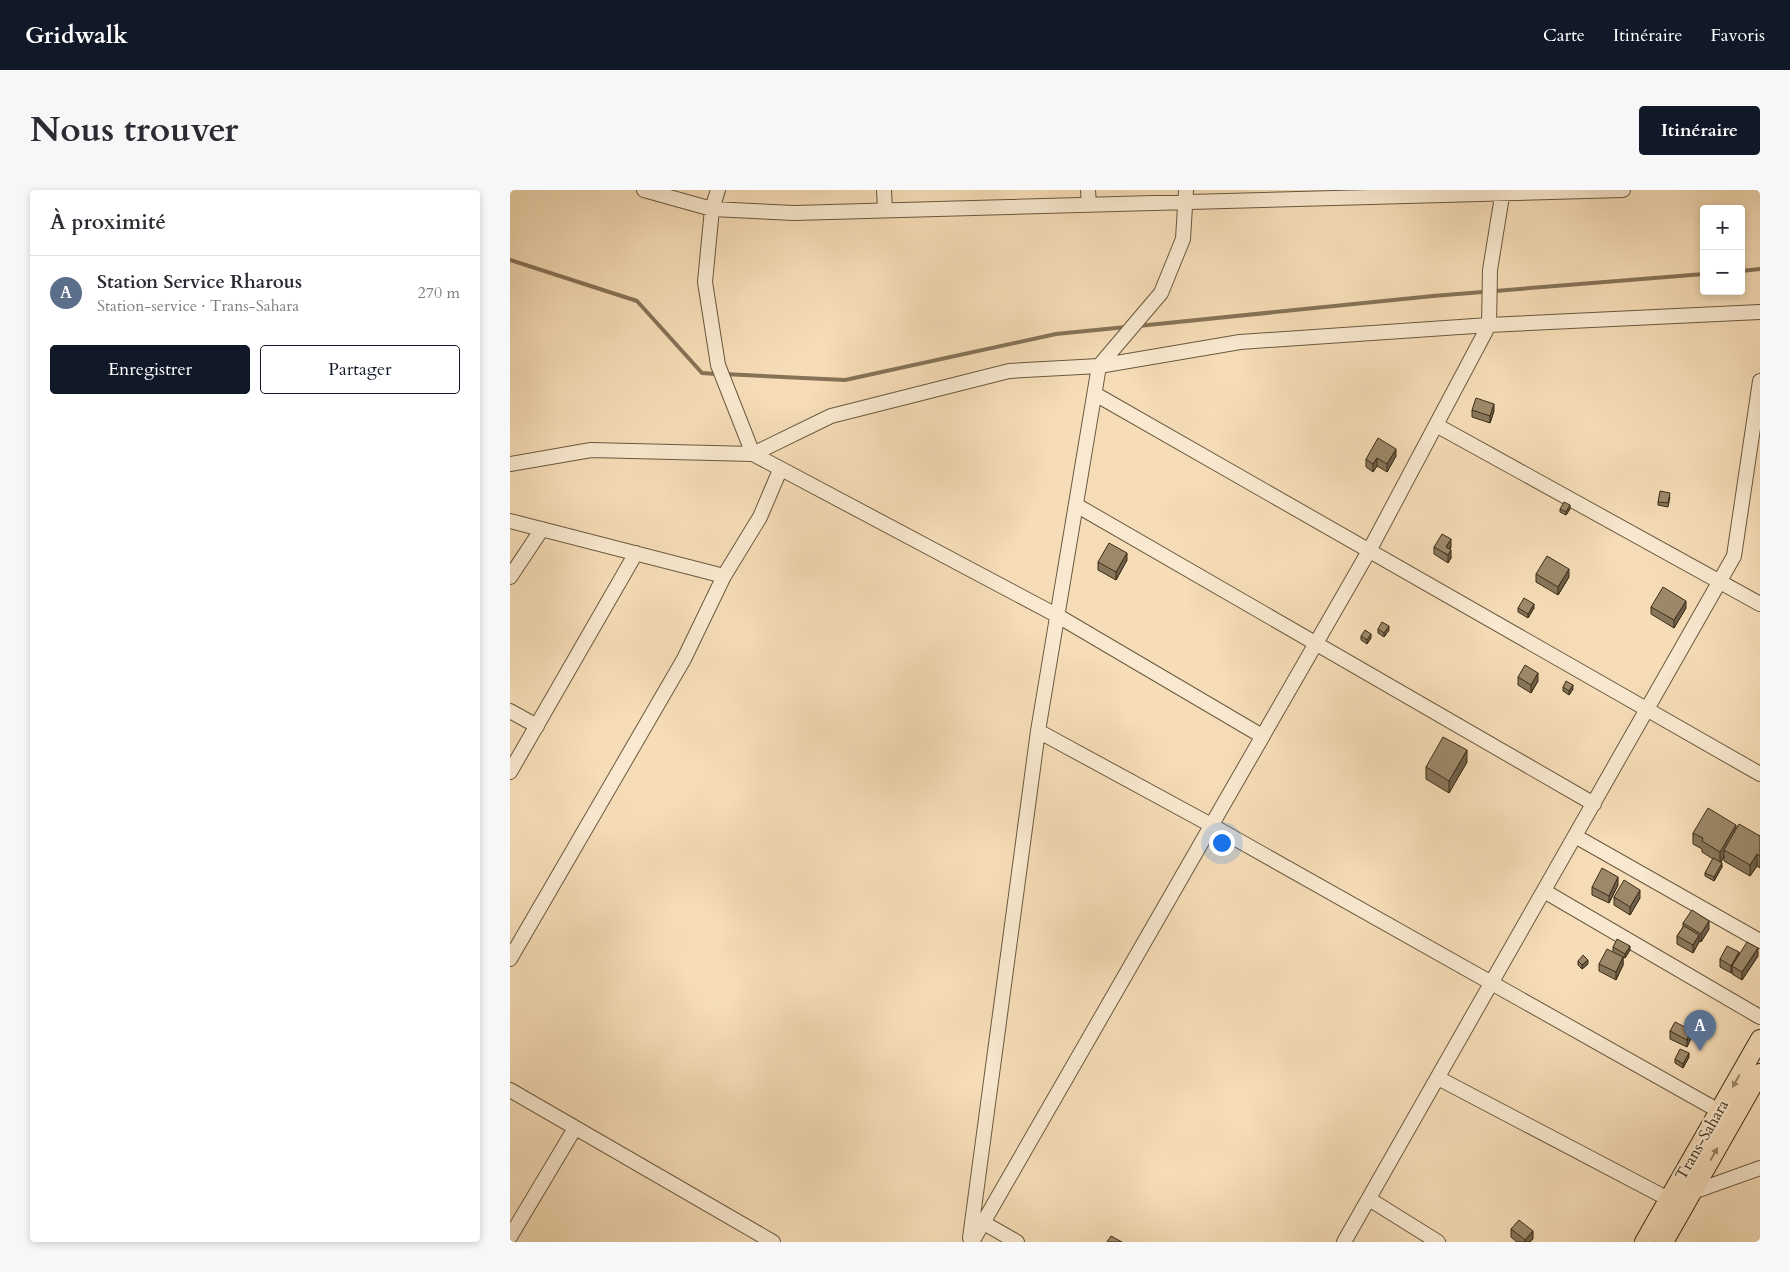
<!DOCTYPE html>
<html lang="fr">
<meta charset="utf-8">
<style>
body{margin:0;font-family:Cardo,serif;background:#f7f7f7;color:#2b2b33}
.controls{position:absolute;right:15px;top:15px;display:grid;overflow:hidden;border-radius:5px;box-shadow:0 2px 8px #0003}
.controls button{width:45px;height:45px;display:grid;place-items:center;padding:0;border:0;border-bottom:1px solid #e1e1e2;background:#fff;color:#2b2b33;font:25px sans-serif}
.you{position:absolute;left:711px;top:652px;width:18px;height:18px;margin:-12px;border:4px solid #fff;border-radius:50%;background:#1a73e8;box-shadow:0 0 0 8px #1a73e833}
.badge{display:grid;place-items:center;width:32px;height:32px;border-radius:50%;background:#111827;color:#fff;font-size:16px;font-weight:700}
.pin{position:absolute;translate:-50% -41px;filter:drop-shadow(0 1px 2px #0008)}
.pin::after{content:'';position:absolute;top:26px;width:18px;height:15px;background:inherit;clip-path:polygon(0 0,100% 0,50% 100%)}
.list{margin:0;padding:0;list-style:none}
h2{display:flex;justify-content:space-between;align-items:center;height:65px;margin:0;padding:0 20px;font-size:21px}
h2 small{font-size:16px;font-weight:400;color:#7c7c81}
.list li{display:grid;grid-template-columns:32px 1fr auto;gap:15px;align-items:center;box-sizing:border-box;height:75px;padding:0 20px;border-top:1px solid #e1e1e2}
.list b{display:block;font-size:19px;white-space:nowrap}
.list p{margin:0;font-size:16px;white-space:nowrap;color:#7c7c81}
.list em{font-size:16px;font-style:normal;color:#7c7c81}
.actions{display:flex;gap:10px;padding:15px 20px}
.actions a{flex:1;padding:11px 0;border:1px solid #111827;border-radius:5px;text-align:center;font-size:18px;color:#111827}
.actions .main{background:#111827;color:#fff}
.map{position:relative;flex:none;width:1250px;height:1052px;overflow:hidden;border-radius:5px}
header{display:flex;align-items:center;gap:30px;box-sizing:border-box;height:70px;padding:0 25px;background:#111827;color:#fff}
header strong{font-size:24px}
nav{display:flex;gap:28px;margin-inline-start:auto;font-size:18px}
.intro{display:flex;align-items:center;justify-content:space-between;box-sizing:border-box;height:120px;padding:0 30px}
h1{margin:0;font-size:35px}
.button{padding:12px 22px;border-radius:5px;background:#111827;color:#fff;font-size:18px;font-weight:700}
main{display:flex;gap:30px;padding:0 30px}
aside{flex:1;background:#fff;border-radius:5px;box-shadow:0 2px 8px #0003}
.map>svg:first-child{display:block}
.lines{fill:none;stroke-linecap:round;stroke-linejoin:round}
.stream{stroke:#867357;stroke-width:4}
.minor-casing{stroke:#6a593f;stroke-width:16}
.major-casing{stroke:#3c2d17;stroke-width:20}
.minor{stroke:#f9e9d0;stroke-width:14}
.major{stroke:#f6ddb7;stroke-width:18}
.wall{fill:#87765b;stroke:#3c2d17}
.shaded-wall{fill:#6e604a;stroke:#3c2d17}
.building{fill:#9d896a;stroke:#3c2d17}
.oneway{fill:#998567}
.labels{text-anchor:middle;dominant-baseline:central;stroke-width:4.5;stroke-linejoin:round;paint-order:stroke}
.street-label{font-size:16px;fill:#3c2d17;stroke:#f9e9d0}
</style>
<header>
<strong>Gridwalk</strong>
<nav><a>Carte</a><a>Itinéraire</a><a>Favoris</a></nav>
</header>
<div class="intro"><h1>Nous trouver</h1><a class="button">Itinéraire</a></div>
<main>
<aside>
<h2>À proximité<small></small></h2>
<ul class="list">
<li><span class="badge" style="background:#5c6f8a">A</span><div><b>Station Service Rharous</b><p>Station-service · Trans-Sahara</p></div><em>270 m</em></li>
</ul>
<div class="actions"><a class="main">Enregistrer</a><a>Partager</a></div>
</aside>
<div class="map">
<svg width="1250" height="1052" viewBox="0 0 1250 1052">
<rect width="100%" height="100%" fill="#f6ddb7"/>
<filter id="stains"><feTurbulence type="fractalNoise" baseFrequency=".004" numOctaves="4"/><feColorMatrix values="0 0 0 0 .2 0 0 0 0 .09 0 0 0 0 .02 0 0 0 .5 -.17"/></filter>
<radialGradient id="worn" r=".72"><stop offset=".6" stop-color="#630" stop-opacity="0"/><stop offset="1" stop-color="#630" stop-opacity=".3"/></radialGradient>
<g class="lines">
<!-- stream -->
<path class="stream" d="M0 70 127 111 192 183 207 184
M1231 81 1250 79
M628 136 923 106 1194 84
M214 184 335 190 546 144 616 137"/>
<defs>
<path id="minor" d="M134 0 202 19 284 23 1113 0
M208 0 202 19 195 92 208 175 243 264 548 426 752 546
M374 0 375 20
M578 0 579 15
M585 204 1250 584
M926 235 1250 414
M0 274 81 260 243 264 321 226 499 181 589 176 730 152 979 135 1250 122
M566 315 1084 614
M0 331 214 386
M0 387 32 339
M0 521 27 536
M528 541 701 635 1209 921
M0 582 126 363
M1065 646 1250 751
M1034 701 1250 827
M0 769 174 469 214 386 250 327 270 280
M928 888 1166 1013
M0 900 263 1052
M1183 1002 1250 978
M859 1009 928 1052
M472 1032 507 1052
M0 1047 65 938
M460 1048 528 541 589 176 651 103 673 49 676 0
M462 1052 859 361 979 135 980 80 993 0
M834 1052 1224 366 1250 191"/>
<path id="major" d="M1134 1052 1250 849
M1154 1052 1250 883"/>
</defs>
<!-- minor casing -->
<use href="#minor" class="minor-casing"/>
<!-- major casing -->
<use href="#major" class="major-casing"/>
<!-- minor -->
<use href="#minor" class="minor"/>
<!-- major -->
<use href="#major" class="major"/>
</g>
<!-- wall -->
<path class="wall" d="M962 220 984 221 980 233 962 227Z
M886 266 877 282 867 276 863 282 856 277V269Z
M1160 307 1158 317 1148 315V312Z
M1050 319H1060L1056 325 1050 322Z
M924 357H941L940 359 941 368 938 373 924 364Z
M617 370 606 390 588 380V372Z
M1026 384 1059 387 1048 405 1026 392Z
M1141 417 1176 418 1164 438 1141 424Z
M1008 418H1024L1018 428 1008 422Z
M868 439 879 440 874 447 868 443Z
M851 446 861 448 857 454 851 450Z
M1008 487 1028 491 1021 503 1008 495Z
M1053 497 1063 499 1059 505 1053 501Z
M957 572 939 603 916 589V577Z
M1226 639 1250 646V678L1247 676 1240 686 1214 671V667L1211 672 1212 677 1204 691 1195 686V683L1203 669 1192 662V659L1183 654V643Z
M1108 695 1099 713 1082 705V697Z
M1104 707 1130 708 1120 725 1104 715Z
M1173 733 1199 739 1191 752 1189 751V752L1183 763 1167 754V746L1173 737Z
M1103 757 1120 760 1115 768 1113 767V775L1106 790 1089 781V774L1103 761Z
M1229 765 1248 766 1232 790 1222 784V781L1221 783 1210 777V769Z
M1068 771 1078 774 1072 779 1068 775Z
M1160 841 1181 848 1177 857 1160 849Z
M1179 867 1173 878 1165 873V869Z
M1001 1039 1023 1049 1020 1052H1007L1001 1047Z"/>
<!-- shaded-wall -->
<path class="shaded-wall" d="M984 214V221L980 233V226Z
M886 259V266L877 282V274Z
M867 268V276L863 282V274Z
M1060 315V319L1056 325V322Z
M941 349V357L936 365V357Z
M941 360V368L938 373V365Z
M617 363V370L606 390V382Z
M1059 379V387L1048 405V397Z
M1176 411V418L1164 438V430Z
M1024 414V418L1018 428V424Z
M879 436V440L874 447V443Z
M861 444V448L857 454V450Z
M1028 483V491L1021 503V495Z
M1063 495V499L1059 505V501Z
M957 560V572L939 603V591Z
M1226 635V647L1214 660V667L1210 673V662Z
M1247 664V676L1240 686V675Z
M1212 673V677L1204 691V687Z
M1108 687V695L1099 713V706Z
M1130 700V708L1120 725V717Z
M1199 731V739L1191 752V744Z
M1189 745V752L1183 763V755Z
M1120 756V760L1115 768V764Z
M1248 758V766L1232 790V782Z
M1229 762V770L1222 776V781L1221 783V776Z
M1113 767V775L1106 790V782Z
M1078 770V774L1072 779V775Z
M1181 840V848L1177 857V850Z
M1179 863V867L1173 878V874Z
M1023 1041V1049L1020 1052H1015V1050Z"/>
<!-- building -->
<path class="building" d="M966 208 984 214 980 226 962 220Z
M868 248 886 259 877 274 867 268 863 274 856 269Z
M1150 301 1160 303 1158 313 1148 312Z
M1054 312 1060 315 1056 322 1050 319Z
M932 344 941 349 936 357 941 360 938 365 924 357Z
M599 353 617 363 606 382 588 372Z
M1037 366 1059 379 1048 397 1026 384Z
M1153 397 1176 411 1164 430 1141 417Z
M1014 408 1024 414 1018 424 1008 418Z
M872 432 879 436 874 443 868 439Z
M855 440 861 444 857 450 851 446Z
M1015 475 1028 483 1021 495 1008 487Z
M1056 491 1063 495 1059 501 1053 497Z
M933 547 957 560 939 591 916 577Z
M1198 618 1226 635 1210 662 1192 651 1193 648 1183 643Z
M1229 634 1250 646V666L1247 664 1240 675 1214 660Z
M1203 668 1212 673 1204 687 1195 683Z
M1092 678 1108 687 1099 706 1082 697Z
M1114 690 1130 700 1120 717 1104 707Z
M1182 720 1199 731 1191 744 1173 733Z
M1174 736 1189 745 1183 755 1167 746Z
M1107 749 1120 756 1115 764 1103 757Z
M1237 752 1248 758 1232 782 1222 776Z
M1217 756 1229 762 1221 776 1210 769Z
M1097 759 1113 767 1106 782 1089 774Z
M1073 765 1078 770 1072 775 1068 771Z
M1165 832 1181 840 1177 850 1160 841Z
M1170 859 1179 863 1173 874 1165 869Z
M1009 1030 1023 1041 1015 1050 1001 1039Z
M601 1046 612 1052H597Z"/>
<!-- one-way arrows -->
<defs><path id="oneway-solid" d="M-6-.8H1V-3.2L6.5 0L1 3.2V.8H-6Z" transform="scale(1.25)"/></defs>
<g class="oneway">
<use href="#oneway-solid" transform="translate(1226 891) rotate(119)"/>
<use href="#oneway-solid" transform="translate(1204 964) rotate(-61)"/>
</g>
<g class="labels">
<!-- street labels -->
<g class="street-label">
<text transform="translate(1192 950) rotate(-60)">Trans-Sahara</text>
</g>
</g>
<rect width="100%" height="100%" filter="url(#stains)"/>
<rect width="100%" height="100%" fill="url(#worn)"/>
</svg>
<div class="controls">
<button>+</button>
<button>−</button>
</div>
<div class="you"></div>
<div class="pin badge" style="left:1190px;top:861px;background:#5c6f8a">A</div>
</div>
</main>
